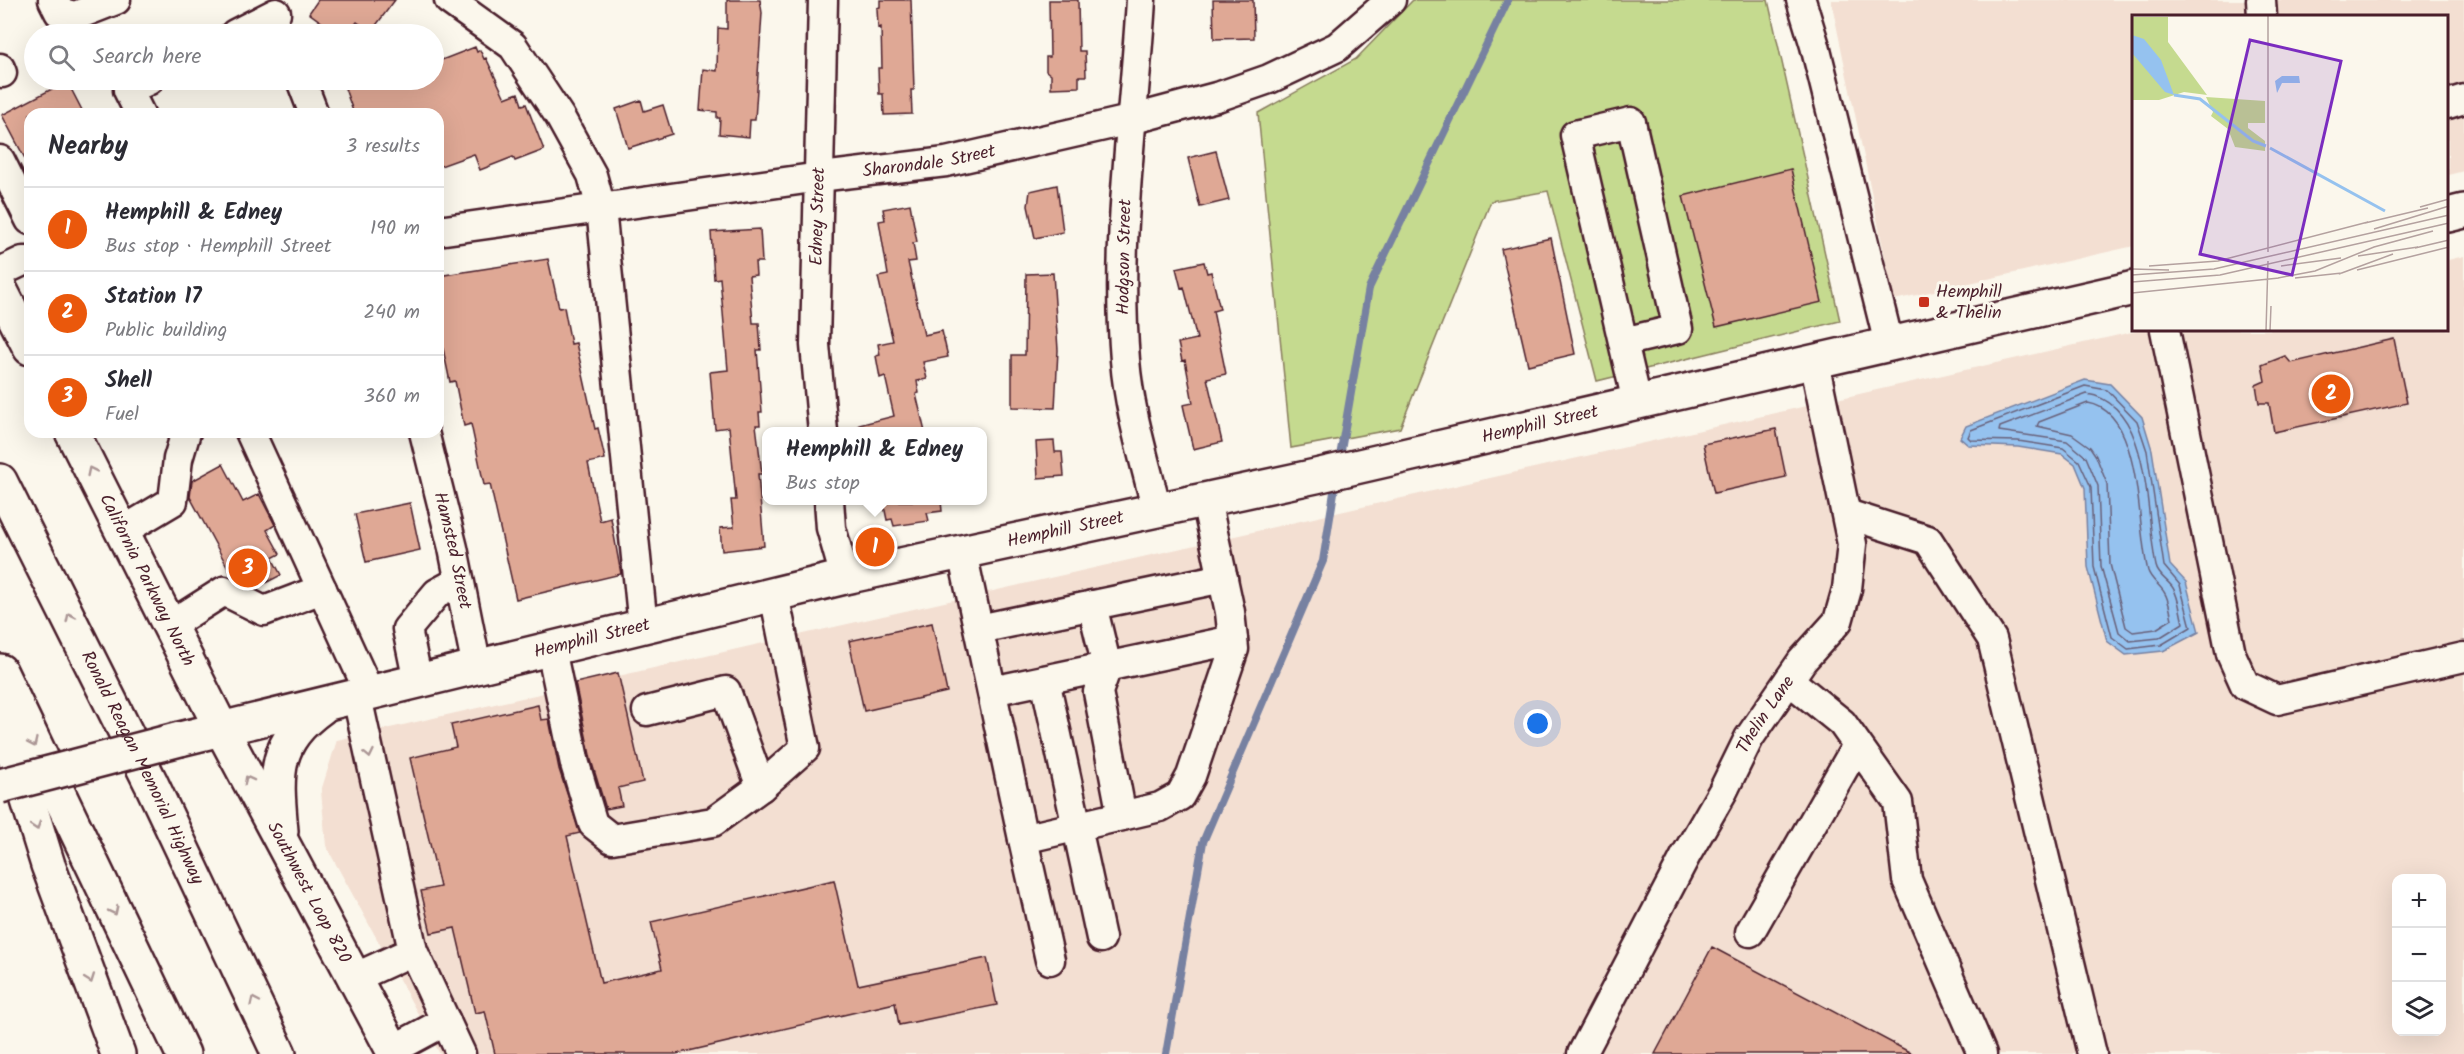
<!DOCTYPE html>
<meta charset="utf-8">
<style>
body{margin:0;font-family:Kalam,sans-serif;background:#f2f2f3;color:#2b2b33}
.controls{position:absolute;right:18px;bottom:18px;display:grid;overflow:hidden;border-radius:12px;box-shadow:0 6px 24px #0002}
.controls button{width:54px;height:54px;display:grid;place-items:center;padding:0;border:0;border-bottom:2px solid #e1e1e2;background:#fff;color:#2b2b33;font:30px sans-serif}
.you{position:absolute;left:1538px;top:724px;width:21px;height:21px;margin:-15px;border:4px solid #fff;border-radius:50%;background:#1a73e8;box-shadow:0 0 0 9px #1a73e833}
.badge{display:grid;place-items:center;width:39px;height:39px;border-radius:50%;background:#ea580c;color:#fff;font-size:20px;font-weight:700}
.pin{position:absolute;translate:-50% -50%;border:3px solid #fff;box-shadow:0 2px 6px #0006}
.popup{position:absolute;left:762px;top:427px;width:225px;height:78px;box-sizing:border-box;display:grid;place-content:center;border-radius:12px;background:#fff;filter:drop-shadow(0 2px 4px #0005);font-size:20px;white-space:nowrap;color:#7c7c81}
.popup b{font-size:22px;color:#2b2b33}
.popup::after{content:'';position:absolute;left:50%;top:100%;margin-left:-12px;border:12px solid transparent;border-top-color:#fff}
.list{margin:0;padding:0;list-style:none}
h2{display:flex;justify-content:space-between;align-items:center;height:78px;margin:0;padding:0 24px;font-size:26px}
h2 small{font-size:20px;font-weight:400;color:#7c7c81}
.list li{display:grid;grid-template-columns:39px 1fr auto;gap:18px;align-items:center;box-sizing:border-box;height:84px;padding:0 24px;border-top:2px solid #e1e1e2}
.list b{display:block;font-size:22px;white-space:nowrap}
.list p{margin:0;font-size:20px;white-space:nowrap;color:#7c7c81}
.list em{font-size:20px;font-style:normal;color:#7c7c81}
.icon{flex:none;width:33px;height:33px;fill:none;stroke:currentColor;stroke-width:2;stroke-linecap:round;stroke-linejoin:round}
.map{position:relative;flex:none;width:2464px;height:1054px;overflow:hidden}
.search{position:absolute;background:#fff;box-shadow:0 6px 24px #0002;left:24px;top:24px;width:420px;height:66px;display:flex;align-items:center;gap:15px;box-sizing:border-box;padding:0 21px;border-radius:33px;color:#7c7c81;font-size:22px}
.panel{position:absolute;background:#fff;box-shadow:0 6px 24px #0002;left:24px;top:108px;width:420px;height:330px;border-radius:18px}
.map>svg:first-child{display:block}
.built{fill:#f3dfd2;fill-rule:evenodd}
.green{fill:#c5da8f;stroke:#887c5d;stroke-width:1.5}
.water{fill:#95c2ef;stroke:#7781a1;stroke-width:1.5}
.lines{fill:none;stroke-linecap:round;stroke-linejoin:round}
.shore{stroke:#686079;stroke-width:1.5}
.stream{stroke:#7781a1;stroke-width:8}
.building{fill:#dfa895;stroke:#4a1f2b;stroke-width:1.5}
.minor-casing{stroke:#4a1f2b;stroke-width:33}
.major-casing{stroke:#4a1f2b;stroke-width:38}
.highway-casing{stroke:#4a1f2b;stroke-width:38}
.minor{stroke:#fbf7ec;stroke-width:28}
.major{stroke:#fbf7ec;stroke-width:33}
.highway{stroke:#fbf7ec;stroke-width:33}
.major-bridge-casing{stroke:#4a1f2b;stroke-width:38;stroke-linecap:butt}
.major-bridge{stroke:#fbf7ec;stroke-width:33}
.oneway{stroke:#ab9695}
.poi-dot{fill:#c8321e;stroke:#fbf7ec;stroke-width:2}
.labels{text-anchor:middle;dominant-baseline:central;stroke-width:6;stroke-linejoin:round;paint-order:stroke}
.street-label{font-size:18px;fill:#4a1f2b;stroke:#fbf7ec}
.poi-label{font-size:18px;fill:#4a1f2b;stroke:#fbf7ec;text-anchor:start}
.inset-river{fill:none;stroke:#95c2ef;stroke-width:3}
.inset-road{fill:none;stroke:#b4a19f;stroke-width:1.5}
.view{fill:#7b2cbf;fill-opacity:0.15;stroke:#7b2cbf;stroke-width:3}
.inset-edge{fill:none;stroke:#4a1f2b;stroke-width:3}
</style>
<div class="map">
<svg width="2464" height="1054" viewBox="0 0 2464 1054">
<rect width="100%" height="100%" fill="#fbf7ec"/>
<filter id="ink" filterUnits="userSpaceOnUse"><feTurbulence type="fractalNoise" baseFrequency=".0167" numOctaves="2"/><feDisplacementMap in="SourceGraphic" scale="12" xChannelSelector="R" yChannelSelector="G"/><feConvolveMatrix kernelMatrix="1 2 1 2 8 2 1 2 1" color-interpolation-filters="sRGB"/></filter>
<g filter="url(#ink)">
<!-- built -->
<path class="built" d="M1831 0H2464V171L2448 175V16H2134V246L1894 300Z
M2464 256V1054H440L326 846 321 791 337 740 2141 330H2448V260ZM2396 878H2442V1032H2396Z"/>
<!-- green -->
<path class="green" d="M1413 0H1768L1840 321 1597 381 1548 191 1491 201 1400 428 1291 448 1258 113 1356 59Z"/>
<!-- water -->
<path class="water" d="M2085 380 2110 384 2142 417 2152 450 2170 565 2186 582 2199 632 2163 651 2126 655 2107 641 2088 567 2085 488 2075 464 2062 454 2018 447 1968 445 1960 438 1966 426Z"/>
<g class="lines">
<!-- shore -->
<path class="shore" d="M2085 386 2107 390 2137 421 2147 451 2164 566 2180 585 2191 627 2161 645 2128 649 2112 637 2094 567 2091 487 2079 461 2063 448 2018 441 1971 440 1968 437 1971 430Z
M2087 394C2153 404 2145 516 2156 566 2158 576 2168 580 2173 588 2179 597 2180 613 2183 623L2159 638 2130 641 2119 632 2101 566 2098 486 2086 457 2067 441 1999 431 2000 427Z
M2088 403C2144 412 2136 528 2148 571 2151 580 2159 584 2164 592 2169 599 2170 611 2172 619L2156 629 2133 632 2126 627 2110 564 2107 484 2096 456 2090 447 2072 434 2037 426 2039 422Z"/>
<!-- stream -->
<path class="stream" d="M1339 462 1369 288 1508 0
M1166 1054 1203 842 1323 561 1336 480"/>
</g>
<!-- building -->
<path class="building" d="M318 0H395L371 32 357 22 348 34H338L309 13Z
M727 0H760L762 13 755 120H750L749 137 719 134 720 118H717V112L700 110 703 69 717 71 718 28 727 29Z
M880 0H911L914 90H911L912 114 884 115 883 94H879L878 68H882L881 27 878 28 877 8 880 7Z
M1049 0H1078L1079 51H1085L1086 76H1079V87L1051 88V75L1046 71V57H1050Z
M1213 0H1253L1254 38 1214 39Z
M475 47 477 52 480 50 484 59 486 58 505 98 518 93 522 105 526 104 544 150 515 161 513 157 480 170 474 154 438 167V114H354L342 80H434V63Z
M67 81 84 114H30V168L2 115Z
M641 100 644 111 663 105 672 134 628 148 616 109Z
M1216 151 1229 200 1200 207 1188 158Z
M1791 169 1822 302 1716 327 1683 196Z
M1057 185 1063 232 1035 238 1028 206 1030 191Z
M910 204 917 242 913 243 916 261 908 262 924 335 942 331 948 357 923 362 927 379 917 381 919 393 916 394 925 432H860L859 425 894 416 885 376 880 378 876 356 880 355 878 344 893 341 878 277 888 275 879 221 885 220 883 209Z
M760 229 762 262H755L756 275 749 276 753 323H759L761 350H757L762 412H759L760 425H756L762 474H758L764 546 722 551 720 528 734 527 731 500H736L729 427 715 429 710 372 728 370 720 278 714 279 711 232Z
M1551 238 1575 354 1528 365 1501 249Z
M548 259 559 308 564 307 571 344 576 343 595 429 598 428 605 459 588 463 600 521 611 518 621 574 516 599 490 484 484 485 471 424 464 426 455 381 450 382 441 339 438 340V276Z
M1204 262 1207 273 1211 272 1220 309 1213 311 1226 374 1207 378 1222 442 1193 449 1183 405 1193 403 1185 360 1182 361 1178 343 1197 339 1184 287 1181 288 1176 268Z
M1053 273 1058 350 1055 408 1012 407V355H1025L1026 274Z
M2394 339 2407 403 2274 432 2269 403H2259L2256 385 2265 381 2262 365 2285 356 2291 363Z
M1776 429 1786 477 1714 493 1703 444Z
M1054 441 1055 452H1062L1064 476 1038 478 1036 442Z
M223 464 243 502 259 494 275 525 267 530 280 554 272 558 281 575 256 588 233 577 190 497 192 481Z
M883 501H941L942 511 927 513 929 521 894 526 892 519 887 520Z
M410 503 420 550 366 562 355 514Z
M932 623 947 692 864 711 849 641Z
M618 673 643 782 618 788 622 806 606 809 591 760 575 683Z
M538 705 541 720 549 719 559 769 580 833 567 836 601 983 662 969 651 922 834 880 858 985 987 958 997 1005 899 1025 895 1003 676 1054H495L485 1011 475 1013 455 928 431 933 421 891 440 887 410 758 456 747 451 725Z
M1712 947 1913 1054H1655Z"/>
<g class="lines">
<defs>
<g id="minor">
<path d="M53 0 59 12 75 16 116 0"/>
<path d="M449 0 513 46 560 117 592 175 601 208 643 627"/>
<path d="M1141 0C1134 119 1115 240 1125 360 1129 411 1145 461 1157 511"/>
<path d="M1801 0 1815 46 1889 344"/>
<path d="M2261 0 2262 16"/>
<path d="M235 34 276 13"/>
<path d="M0 68 2 73"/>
<path d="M301 80 314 114"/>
<path d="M2448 104 2464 99"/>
<path d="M140 114 128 90 149 80"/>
<path d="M0 160 30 220"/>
<path id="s1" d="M438 231 820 177 946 162 1130 120 1220 96 1269 79 1337 47 1391 0"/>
<path d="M0 272 23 261H30"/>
<path d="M2165 330 2231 654 2245 685 2277 700 2464 657"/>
<path d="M1623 342 1575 135 1631 122 1678 329 1623 342 1637 402"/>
<path d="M250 432 370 694"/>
<path id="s2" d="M424 432 453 548 477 668"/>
<path id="s3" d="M823 432 815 345 823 0"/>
<path d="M829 500 831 528 845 577"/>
<path d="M1847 514 1928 540 1992 639 2092 1054"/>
<path d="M121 532 173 501 178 459 186 432"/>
<path d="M962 552 1023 839 1160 807 1180 796 1191 776 1234 649 1230 612 1206 500"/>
<path d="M1092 605 1107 667 1098 692 1122 816"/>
<path d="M169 626 224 591 264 611 322 589"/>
<path d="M979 629 1223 578"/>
<path d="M551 649 575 764 593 824 612 839 713 822 761 787 805 748 774 594"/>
<path d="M1045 680 1101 938"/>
<path d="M1789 680 1842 723 1898 802 1907 880 1982 1054"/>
<path d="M418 682 407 629 437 593 459 581"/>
<path d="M992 691 1233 640"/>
<path d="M357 697 413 951 461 1054"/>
<path d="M647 711 726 691 761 787"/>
<path d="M1023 839 1050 960"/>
<path d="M1750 932 1856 747"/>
<path d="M354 978 413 951"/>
<path d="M392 1050 446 1021"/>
<path id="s4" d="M1582 1054 1686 855 1723 791 1749 738 1802 661 1838 621 1847 589 1852 544 1814 361"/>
</g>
<g id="major">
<path d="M2448 215 2464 211"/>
<path d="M0 289 30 348"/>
<path id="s5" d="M72 432 222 730 395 1054"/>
<path id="s6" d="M180 739 845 577 1316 476 2134 288"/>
<path d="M281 831C276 774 272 743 322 707"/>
</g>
<g id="highway">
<path id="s7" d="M0 481 151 783 279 1054"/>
<path d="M0 671 183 1054"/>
<path d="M0 710 48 865 118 1054"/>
</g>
</defs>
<!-- minor casing -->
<use href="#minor" class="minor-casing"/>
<!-- major casing -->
<use href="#major" class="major-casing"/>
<!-- highway casing -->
<use href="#highway" class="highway-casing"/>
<!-- minor -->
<use href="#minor" class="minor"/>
<!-- major -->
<use href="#major" class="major"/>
<!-- highway -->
<use href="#highway" class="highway"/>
<defs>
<path id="major-bridge" d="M0 786 180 739"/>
</defs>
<!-- major-bridge casing -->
<use href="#major-bridge" class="major-bridge-casing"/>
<!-- major-bridge -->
<use href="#major-bridge" class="major-bridge"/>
</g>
<!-- one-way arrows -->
<defs><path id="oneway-chevron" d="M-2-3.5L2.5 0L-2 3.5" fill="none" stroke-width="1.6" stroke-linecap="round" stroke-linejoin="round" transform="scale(1.5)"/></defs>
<g class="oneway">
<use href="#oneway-chevron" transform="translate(91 471) rotate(-116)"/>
<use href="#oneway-chevron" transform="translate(70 617) rotate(-116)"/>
<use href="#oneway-chevron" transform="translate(33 743) rotate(65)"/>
<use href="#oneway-chevron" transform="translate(369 754) rotate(78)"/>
<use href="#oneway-chevron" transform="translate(248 780) rotate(-118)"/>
<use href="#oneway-chevron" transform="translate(36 826) rotate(72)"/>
<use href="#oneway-chevron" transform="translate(114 911) rotate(64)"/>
<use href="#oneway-chevron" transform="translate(90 979) rotate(70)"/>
<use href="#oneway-chevron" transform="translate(254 1001) rotate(-115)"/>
</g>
</g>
<!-- markers -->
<rect class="poi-dot" x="1918" y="296" width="12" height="12" rx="3"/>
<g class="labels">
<!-- street labels -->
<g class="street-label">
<text stroke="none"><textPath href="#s1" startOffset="496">Sharondale Street</textPath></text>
<text stroke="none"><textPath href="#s3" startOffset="216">Edney Street</textPath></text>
<text transform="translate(1125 257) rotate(-89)">Hodgson Street</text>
<text stroke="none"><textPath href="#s6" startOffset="1396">Hemphill Street</textPath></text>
<text stroke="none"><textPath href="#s6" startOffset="910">Hemphill Street</textPath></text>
<text stroke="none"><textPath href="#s2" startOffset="122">Hamsted Street</textPath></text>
<text stroke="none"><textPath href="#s5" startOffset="166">California Parkway North</textPath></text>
<text stroke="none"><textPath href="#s6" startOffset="424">Hemphill Street</textPath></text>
<text stroke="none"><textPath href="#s4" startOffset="386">Thelin Lane</textPath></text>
<text stroke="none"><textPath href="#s7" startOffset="320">Ronald Reagan Memorial Highway</textPath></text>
<text stroke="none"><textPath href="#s5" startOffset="518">Southwest Loop 820</textPath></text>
</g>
<!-- poi labels -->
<g class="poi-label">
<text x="1936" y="292">Hemphill<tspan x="1936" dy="21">&amp; Thelin</tspan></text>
</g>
</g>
<!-- overview -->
<g transform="translate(2132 15)">
<rect width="316" height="316" fill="#fbf7ec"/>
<path d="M0 2H36V27L75 80 52 77 27 85H0ZM74 82 133 86V108H116V113L133 126V136L103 132 96 114 79 101 81 97Z" fill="#c5da8f"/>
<path d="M0 20 12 24 29 45 42 80 33 77 0 38ZM150 61H167L168 68H150L145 78 143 66Z" fill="#95c2ef"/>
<path class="inset-river" d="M42 80 68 84 121 126 134 131M138 133 253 196"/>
<path class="inset-road" d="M288 192 317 184M233 208 296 193M242 214 317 191M283 233 317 225M136 237V1M226 241 286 232M17 251 86 246 236 207M149 251 209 243M0 254 37 255M225 255 317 232M207 259 261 239M0 260 82 254 317 200M146 263 183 256 242 232 301 216M163 263 210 258M0 267 88 260 317 208M0 278 147 263M134 316 136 246M138 316 139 291"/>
<path class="view" d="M118 25 209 46 160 260 68 239Z"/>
<rect width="316" height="316" class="inset-edge"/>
</g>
</svg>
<div class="controls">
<button>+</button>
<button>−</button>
<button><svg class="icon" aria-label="layers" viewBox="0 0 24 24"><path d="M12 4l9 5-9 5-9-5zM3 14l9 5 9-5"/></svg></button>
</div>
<div class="you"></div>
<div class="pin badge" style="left:875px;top:547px">1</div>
<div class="popup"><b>Hemphill &amp; Edney</b>Bus stop</div>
<div class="pin badge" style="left:2331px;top:394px">2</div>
<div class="pin badge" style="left:248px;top:568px">3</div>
<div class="search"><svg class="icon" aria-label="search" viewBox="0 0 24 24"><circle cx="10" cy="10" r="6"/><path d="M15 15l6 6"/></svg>Search here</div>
<section class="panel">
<h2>Nearby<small>3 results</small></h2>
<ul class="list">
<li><span class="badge">1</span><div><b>Hemphill &amp; Edney</b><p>Bus stop · Hemphill Street</p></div><em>190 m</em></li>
<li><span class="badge">2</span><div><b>Station 17</b><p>Public building</p></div><em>240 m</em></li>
<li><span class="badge">3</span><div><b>Shell</b><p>Fuel</p></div><em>360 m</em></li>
</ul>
</section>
</div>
